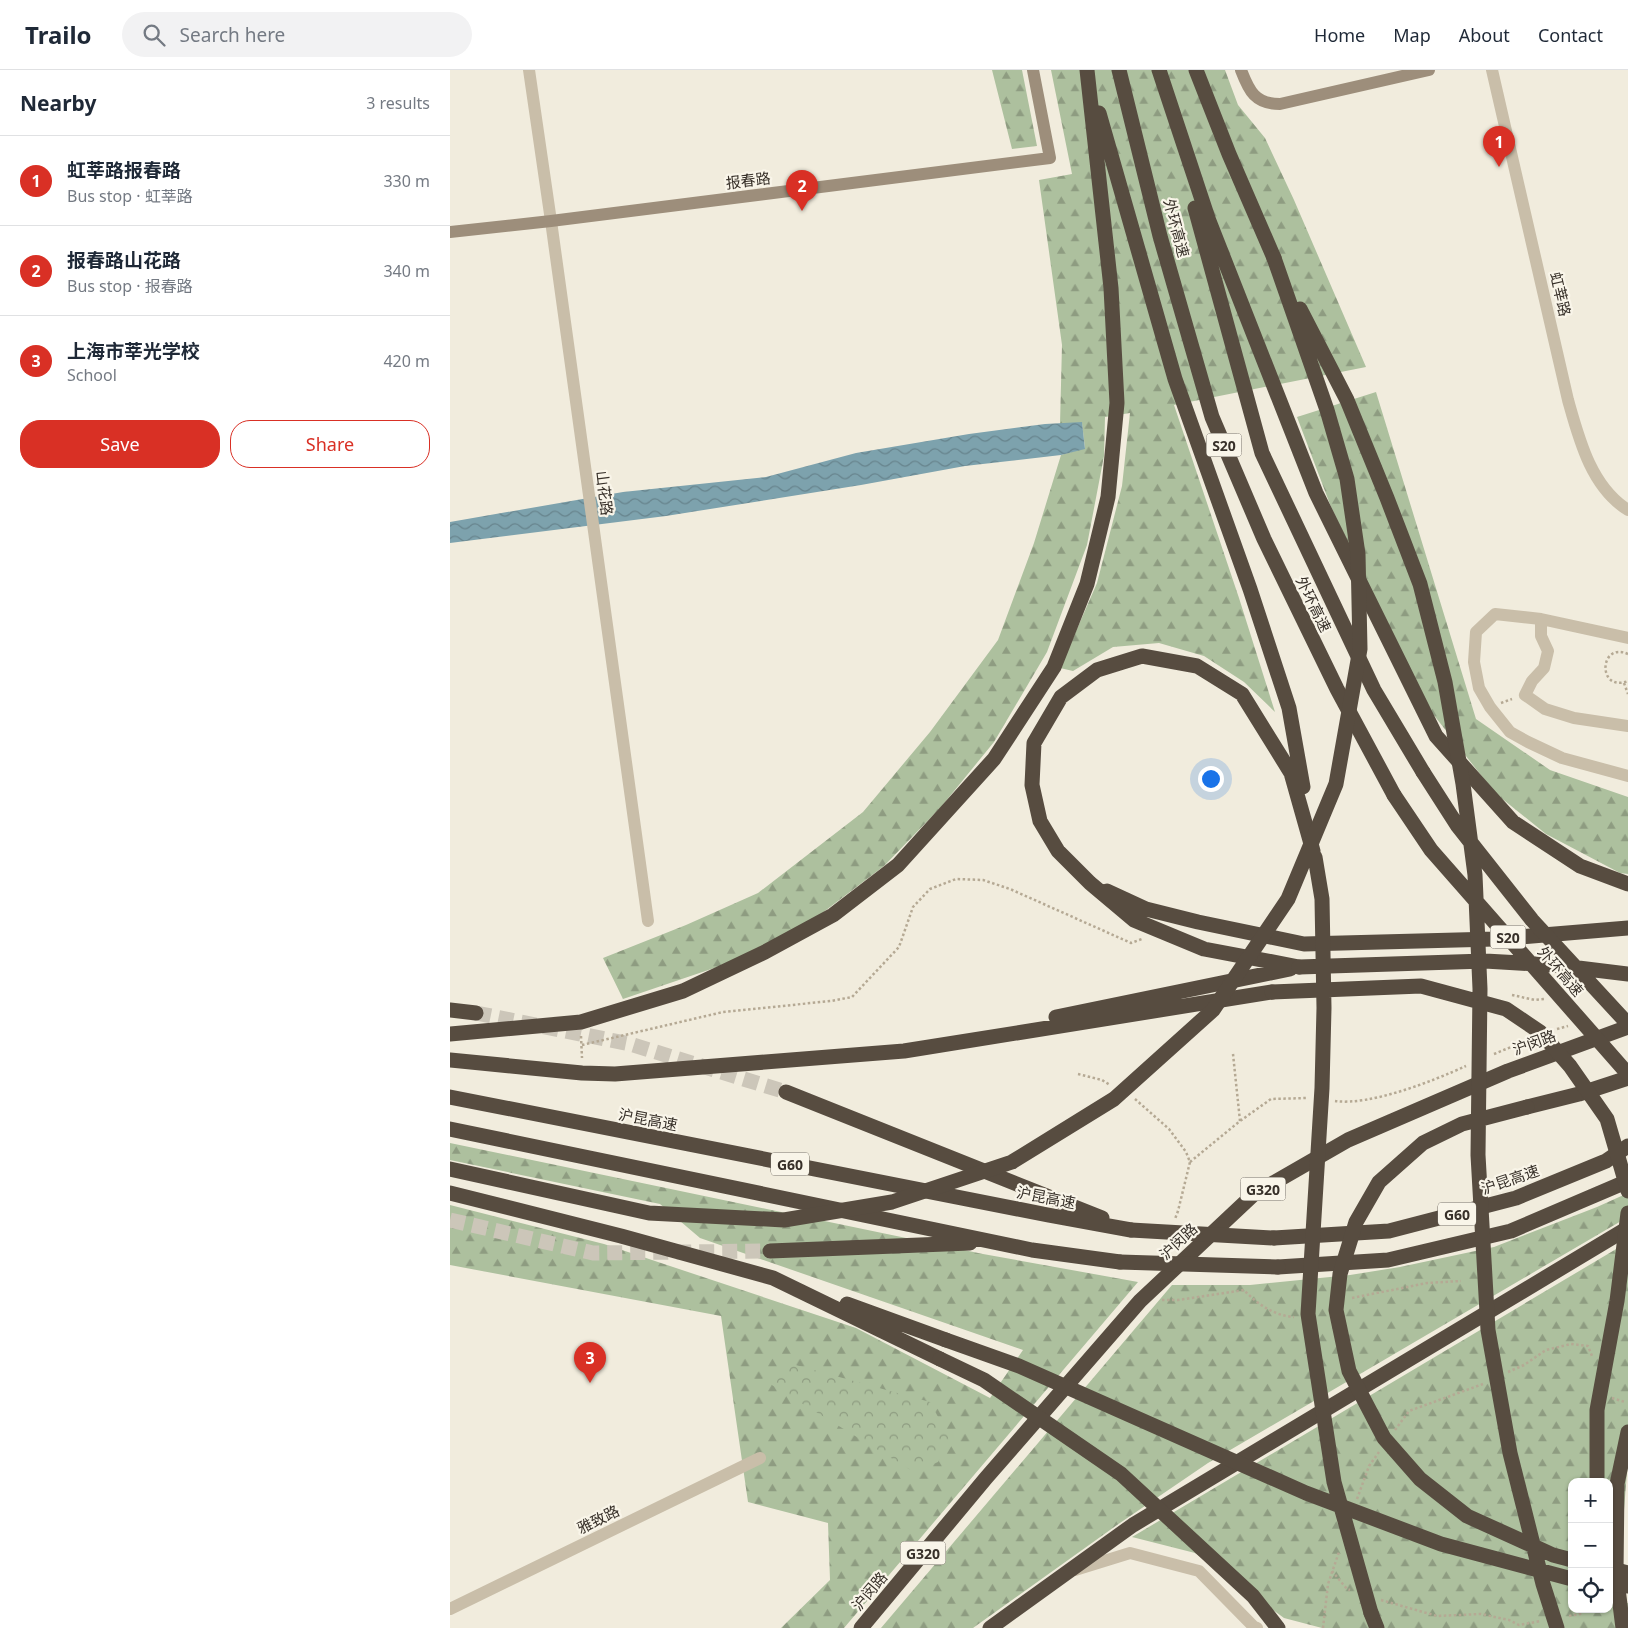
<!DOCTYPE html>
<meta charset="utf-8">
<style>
body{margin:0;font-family:"Noto Sans","Noto Sans SC",sans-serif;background:#f2f2f3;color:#1f2937}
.controls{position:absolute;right:15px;bottom:15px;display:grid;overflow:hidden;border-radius:10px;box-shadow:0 1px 4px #0004}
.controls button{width:45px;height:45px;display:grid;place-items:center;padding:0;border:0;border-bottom:1px solid #e0e1e3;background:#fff;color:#1f2937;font:25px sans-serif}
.you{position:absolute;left:760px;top:708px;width:18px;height:18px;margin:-12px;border:4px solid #fff;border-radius:50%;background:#1a73e8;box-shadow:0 0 0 8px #1a73e833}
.badge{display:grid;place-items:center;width:32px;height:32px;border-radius:50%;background:#d93025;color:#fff;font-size:16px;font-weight:700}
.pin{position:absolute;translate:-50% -41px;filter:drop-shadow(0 1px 2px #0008)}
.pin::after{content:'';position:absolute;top:26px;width:18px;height:15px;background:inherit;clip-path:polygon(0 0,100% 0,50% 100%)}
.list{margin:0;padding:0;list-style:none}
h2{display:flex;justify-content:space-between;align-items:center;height:65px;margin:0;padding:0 20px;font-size:21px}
h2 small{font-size:16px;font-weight:400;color:#747a83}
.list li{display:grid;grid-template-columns:32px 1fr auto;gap:15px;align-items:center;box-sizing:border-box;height:90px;padding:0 20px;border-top:1px solid #e0e1e3}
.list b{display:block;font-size:19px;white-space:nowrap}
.list p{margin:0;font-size:16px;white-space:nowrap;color:#747a83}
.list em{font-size:16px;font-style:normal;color:#747a83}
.actions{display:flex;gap:10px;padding:15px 20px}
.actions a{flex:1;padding:11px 0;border:1px solid #d93025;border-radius:20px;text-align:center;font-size:18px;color:#d93025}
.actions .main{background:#d93025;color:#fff}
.icon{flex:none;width:28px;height:28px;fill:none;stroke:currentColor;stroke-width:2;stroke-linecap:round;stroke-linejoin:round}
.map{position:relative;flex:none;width:1178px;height:1558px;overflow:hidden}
header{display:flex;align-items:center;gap:30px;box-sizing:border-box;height:70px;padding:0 25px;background:#fff;border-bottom:1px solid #e0e1e3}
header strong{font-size:24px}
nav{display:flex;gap:28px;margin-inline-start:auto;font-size:18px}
.search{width:350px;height:45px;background:#f2f2f3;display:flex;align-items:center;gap:12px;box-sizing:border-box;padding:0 18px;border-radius:28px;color:#747a83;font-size:19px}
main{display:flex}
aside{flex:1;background:#fff}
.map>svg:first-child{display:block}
.forest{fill:url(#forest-firs);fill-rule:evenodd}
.park{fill:url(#park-crowns)}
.water{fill:url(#water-waves)}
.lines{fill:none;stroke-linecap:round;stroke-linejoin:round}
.highway-tunnel{stroke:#ccc6b9;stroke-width:15;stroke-dasharray:15 8;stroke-linecap:butt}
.path{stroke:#b5a994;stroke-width:2.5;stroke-dasharray:2.5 2.5;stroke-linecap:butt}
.street{stroke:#c9bea9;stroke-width:12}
.secondary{stroke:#9d8e7b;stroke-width:12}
.highway{stroke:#574c40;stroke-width:15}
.highway-bridge{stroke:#574c40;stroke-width:15}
.labels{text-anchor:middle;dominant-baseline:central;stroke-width:4.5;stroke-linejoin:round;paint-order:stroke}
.shield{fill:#f9f5e9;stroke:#716b63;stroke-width:1}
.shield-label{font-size:14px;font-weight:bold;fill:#373029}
.street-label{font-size:15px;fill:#373029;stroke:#f9f5e9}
</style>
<header>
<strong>Trailo</strong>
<div class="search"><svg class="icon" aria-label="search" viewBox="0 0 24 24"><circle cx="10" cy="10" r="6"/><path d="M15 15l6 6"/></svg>Search here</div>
<nav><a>Home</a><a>Map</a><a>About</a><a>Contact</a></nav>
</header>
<main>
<aside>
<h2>Nearby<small>3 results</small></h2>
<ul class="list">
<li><span class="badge">1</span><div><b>虹莘路报春路</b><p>Bus stop · 虹莘路</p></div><em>330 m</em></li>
<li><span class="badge">2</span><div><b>报春路山花路</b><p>Bus stop · 报春路</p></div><em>340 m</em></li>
<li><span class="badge">3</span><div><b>上海市莘光学校</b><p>School</p></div><em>420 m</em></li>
</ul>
<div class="actions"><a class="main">Save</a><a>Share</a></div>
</aside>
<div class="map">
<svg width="1178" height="1558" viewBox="0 0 1178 1558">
<defs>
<pattern id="forest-firs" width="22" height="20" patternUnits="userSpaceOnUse" patternTransform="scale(1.25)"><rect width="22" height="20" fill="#adc09e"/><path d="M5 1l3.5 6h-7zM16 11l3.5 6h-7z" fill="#8e9c81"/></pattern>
<pattern id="park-crowns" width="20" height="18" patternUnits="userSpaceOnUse" patternTransform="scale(1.25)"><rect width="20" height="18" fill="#adc09e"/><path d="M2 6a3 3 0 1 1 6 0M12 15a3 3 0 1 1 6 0" fill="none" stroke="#8e9c81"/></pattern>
<pattern id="water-waves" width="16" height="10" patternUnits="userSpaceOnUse" patternTransform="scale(1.25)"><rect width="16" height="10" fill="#7da2ad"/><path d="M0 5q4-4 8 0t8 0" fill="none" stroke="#67848d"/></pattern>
</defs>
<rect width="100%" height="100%" fill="#f1ecdd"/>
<!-- forest -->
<path class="forest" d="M542 0H572L587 76 562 79Z
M601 0H775L788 35 815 68 844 130 916 297 724 335 789 528 825 642 794 612 754 586 709 573 663 577 623 601 610 598 647 513 672 416 680 343 655 347 654 386 637 475 597 582 544 672 491 737 434 796 359 853 276 894 173 929 153 888 236 855 308 823 413 742 480 662 548 570 584 473 611 385 635 378 632 353 610 354 612 275 589 110 622 104Z
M926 322 1026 649 1100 700 1178 727V804L1170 803 1096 764 1045 723 979 639 881 437 847 347Z
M0 1073 533 1184 688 1212 394 1558H331L380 1510 378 1453 298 1432 271 1246 0 1195V1135L154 1174 406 1258 540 1328 573 1280 250 1168 210 1134 0 1090Z
M1178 1123V1147L758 1393 667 1455 523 1558H431L722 1215H800L900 1205 950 1197 1044 1177 1147 1137Z
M1178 1172V1390L1170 1490 1177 1533H1178V1558H872L834 1548 745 1483 682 1467ZM1122 1412H1159V1539H1122Z"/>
<!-- park -->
<path class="park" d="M342 1294 480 1332 500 1369 488 1392 464 1402 312 1309Z"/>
<!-- water -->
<path class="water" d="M632 352 635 379 611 385 515 396 411 415 216 446 0 473V452L173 422 316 407 406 383 519 364 595 354Z"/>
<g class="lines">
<!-- highway-tunnel -->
<path class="highway-tunnel" d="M26 943 180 974 336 1022
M0 1150 143 1183 320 1181"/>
<!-- path -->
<path class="path" d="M1178 584C1149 571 1147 623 1178 611
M1174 613 1178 624
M1051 633 1062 629
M1062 925 1085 930 1094 929
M1107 959 1118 956
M131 966 132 988
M132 975 273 942 381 931 402 927 449 877 463 837 480 819 506 809 533 810 560 819 681 873 692 869
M783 984 790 1051
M1044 984 1078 970
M628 1004 652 1010 660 1015
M685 1029 719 1059 736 1082 740 1092 728 1141 725 1149
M885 1031C920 1036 983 1011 1016 996
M740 1092 790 1051 821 1029 857 1028
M902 1228 977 1213 1011 1211
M712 1230H728L794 1220C807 1234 825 1246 844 1247
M1058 1302 1074 1295 1096 1280 1121 1274 1138 1276 1142 1286
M1162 1328 1175 1332
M945 1360 959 1341 1033 1314
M907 1429 919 1396 929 1382
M882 1501 897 1519 900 1520
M931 1530 987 1546 1031 1544 1059 1550 1069 1555 1091 1551
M1119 1546 1130 1544 1135 1539
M873 1558 878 1514 889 1482"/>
<!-- street -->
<path class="street" d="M79 0 101 151 198 851
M1042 0 1118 330C1129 369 1141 417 1178 440
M1091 549 1045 544 1026 562 1024 592 1029 618 1040 637 1060 662 1078 672 1112 688 1178 706
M1178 568 1091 549V566L1098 581 1094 598 1082 611 1075 625 1095 639 1124 648 1178 656
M625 1500 680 1483 749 1501 804 1557 807 1558
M0 1539 310 1388"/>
<!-- secondary -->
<path class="secondary" d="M791 0C799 21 805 34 830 34L979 0
M0 162 101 151 600 88 583 0"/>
<!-- highway -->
<path class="highway" d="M669 0 710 166 762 347 814 469 887 619 944 725
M709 0 759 151 866 423 986 666 1063 752 1130 796 1178 814
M746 0 779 84 824 188
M649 43 725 309 800 519 839 638 853 717
M745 138 812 383 924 620 973 702
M657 821 696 839 748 852 854 874 1045 869 1178 858
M849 897 754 879 684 850 640 813 608 781 590 751 582 715 584 673 611 627 647 600 692 586 747 596 792 624 841 703 863 781
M0 940 26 943
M606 947 840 899
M0 964 131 952 233 921 315 882 383 845 448 795 544 689 604 597 637 514 658 427 667 333 661 218 637 0
M0 990 132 1003 165 1004 454 981 822 922
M336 1022 652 1148
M0 1027 598 1145 681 1160
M1077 1037 1129 1024 1178 1008
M0 1059 582 1180 670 1192
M0 1123 171 1166 323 1208 490 1289
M824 1168 939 1161 1066 1128 1156 1091 1178 1076
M320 1181 520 1173
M828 1197 938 1190 1061 1161 1178 1111
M397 1234 496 1270
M921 1543 927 1558
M411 1558 536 1408 690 1231 804 1124 898 1070 1058 1001 1178 957
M540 1558 683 1455 1178 1158
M1173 1558 1166 1503 1167 1414 1178 1362"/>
<!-- highway-bridge -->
<path class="highway-bridge" d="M850 239 897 330 937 428 970 514 995 612 1013 714 1025 805 1030 919 1028 1085 1038 1260 1060 1383 1093 1514 1107 1558
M973 702 1007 755 1082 850 1178 954
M944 725 981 780 1178 1004
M865 787 872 829 874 938 872 1018 858 1244 884 1412 921 1543
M849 897 1035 891 1104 895 1178 904
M822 922 971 916 1056 939 1090 962 1120 996 1157 1049 1178 1121
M1077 1037 1012 1054 973 1073 929 1112 906 1152 890 1204 886 1240 899 1301 934 1368 970 1409 1017 1446 1103 1485 1122 1490
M0 1099 199 1143 334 1150 442 1132 562 1092 664 1029 763 940 838 829 886 714 910 579 908 484 897 409 877 340 824 188
M681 1160 824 1168
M670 1192 828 1197
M496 1270 569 1296 856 1423 991 1474 1122 1509
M490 1289 534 1310 671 1404 803 1526 828 1558
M1147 1412V1340L1167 1231 1178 1143
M1159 1498 1178 1503
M1159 1514 1178 1516"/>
</g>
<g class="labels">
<!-- shield labels -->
<g class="shield">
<rect x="756.5" y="363.5" width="35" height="23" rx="4"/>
<rect x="1040.5" y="855.5" width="35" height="23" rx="4"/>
<rect x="321" y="1082.5" width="38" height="23" rx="4"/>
<rect x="790.5" y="1107.5" width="45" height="23" rx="4"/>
<rect x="988" y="1132.5" width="38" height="23" rx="4"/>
<rect x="450.5" y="1471.5" width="45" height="23" rx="4"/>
</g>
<g class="shield-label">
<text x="774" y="375">S20</text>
<text x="1058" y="867">S20</text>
<text x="340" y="1094">G60</text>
<text x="813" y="1119">G320</text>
<text x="1007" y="1144">G60</text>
<text x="473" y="1483">G320</text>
</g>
<!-- street labels -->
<g class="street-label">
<text transform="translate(298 110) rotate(-7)">报春路</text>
<text transform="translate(727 158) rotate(75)">外环高速</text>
<text transform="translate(1111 224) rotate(77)">虹莘路</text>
<text transform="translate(155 423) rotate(83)">山花路</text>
<text transform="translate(864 534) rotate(64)">外环高速</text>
<text transform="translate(1111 901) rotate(49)">外环高速</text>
<text transform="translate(1084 972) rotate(-20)">沪闵路</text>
<text transform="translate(198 1049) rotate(11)">沪昆高速</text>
<text transform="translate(1060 1109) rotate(-19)">沪昆高速</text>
<text transform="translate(596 1127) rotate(11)">沪昆高速</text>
<text transform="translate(728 1171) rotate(-43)">沪闵路</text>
<text transform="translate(148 1449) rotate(-26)">雅致路</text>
<text transform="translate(419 1521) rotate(-50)">沪闵路</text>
</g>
</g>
</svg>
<div class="controls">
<button>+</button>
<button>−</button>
<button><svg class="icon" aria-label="locate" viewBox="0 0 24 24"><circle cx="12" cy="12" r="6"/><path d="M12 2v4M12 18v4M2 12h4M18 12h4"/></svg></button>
</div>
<div class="you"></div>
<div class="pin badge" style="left:1049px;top:97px">1</div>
<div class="pin badge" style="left:352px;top:141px">2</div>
<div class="pin badge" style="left:140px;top:1313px">3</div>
</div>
</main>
